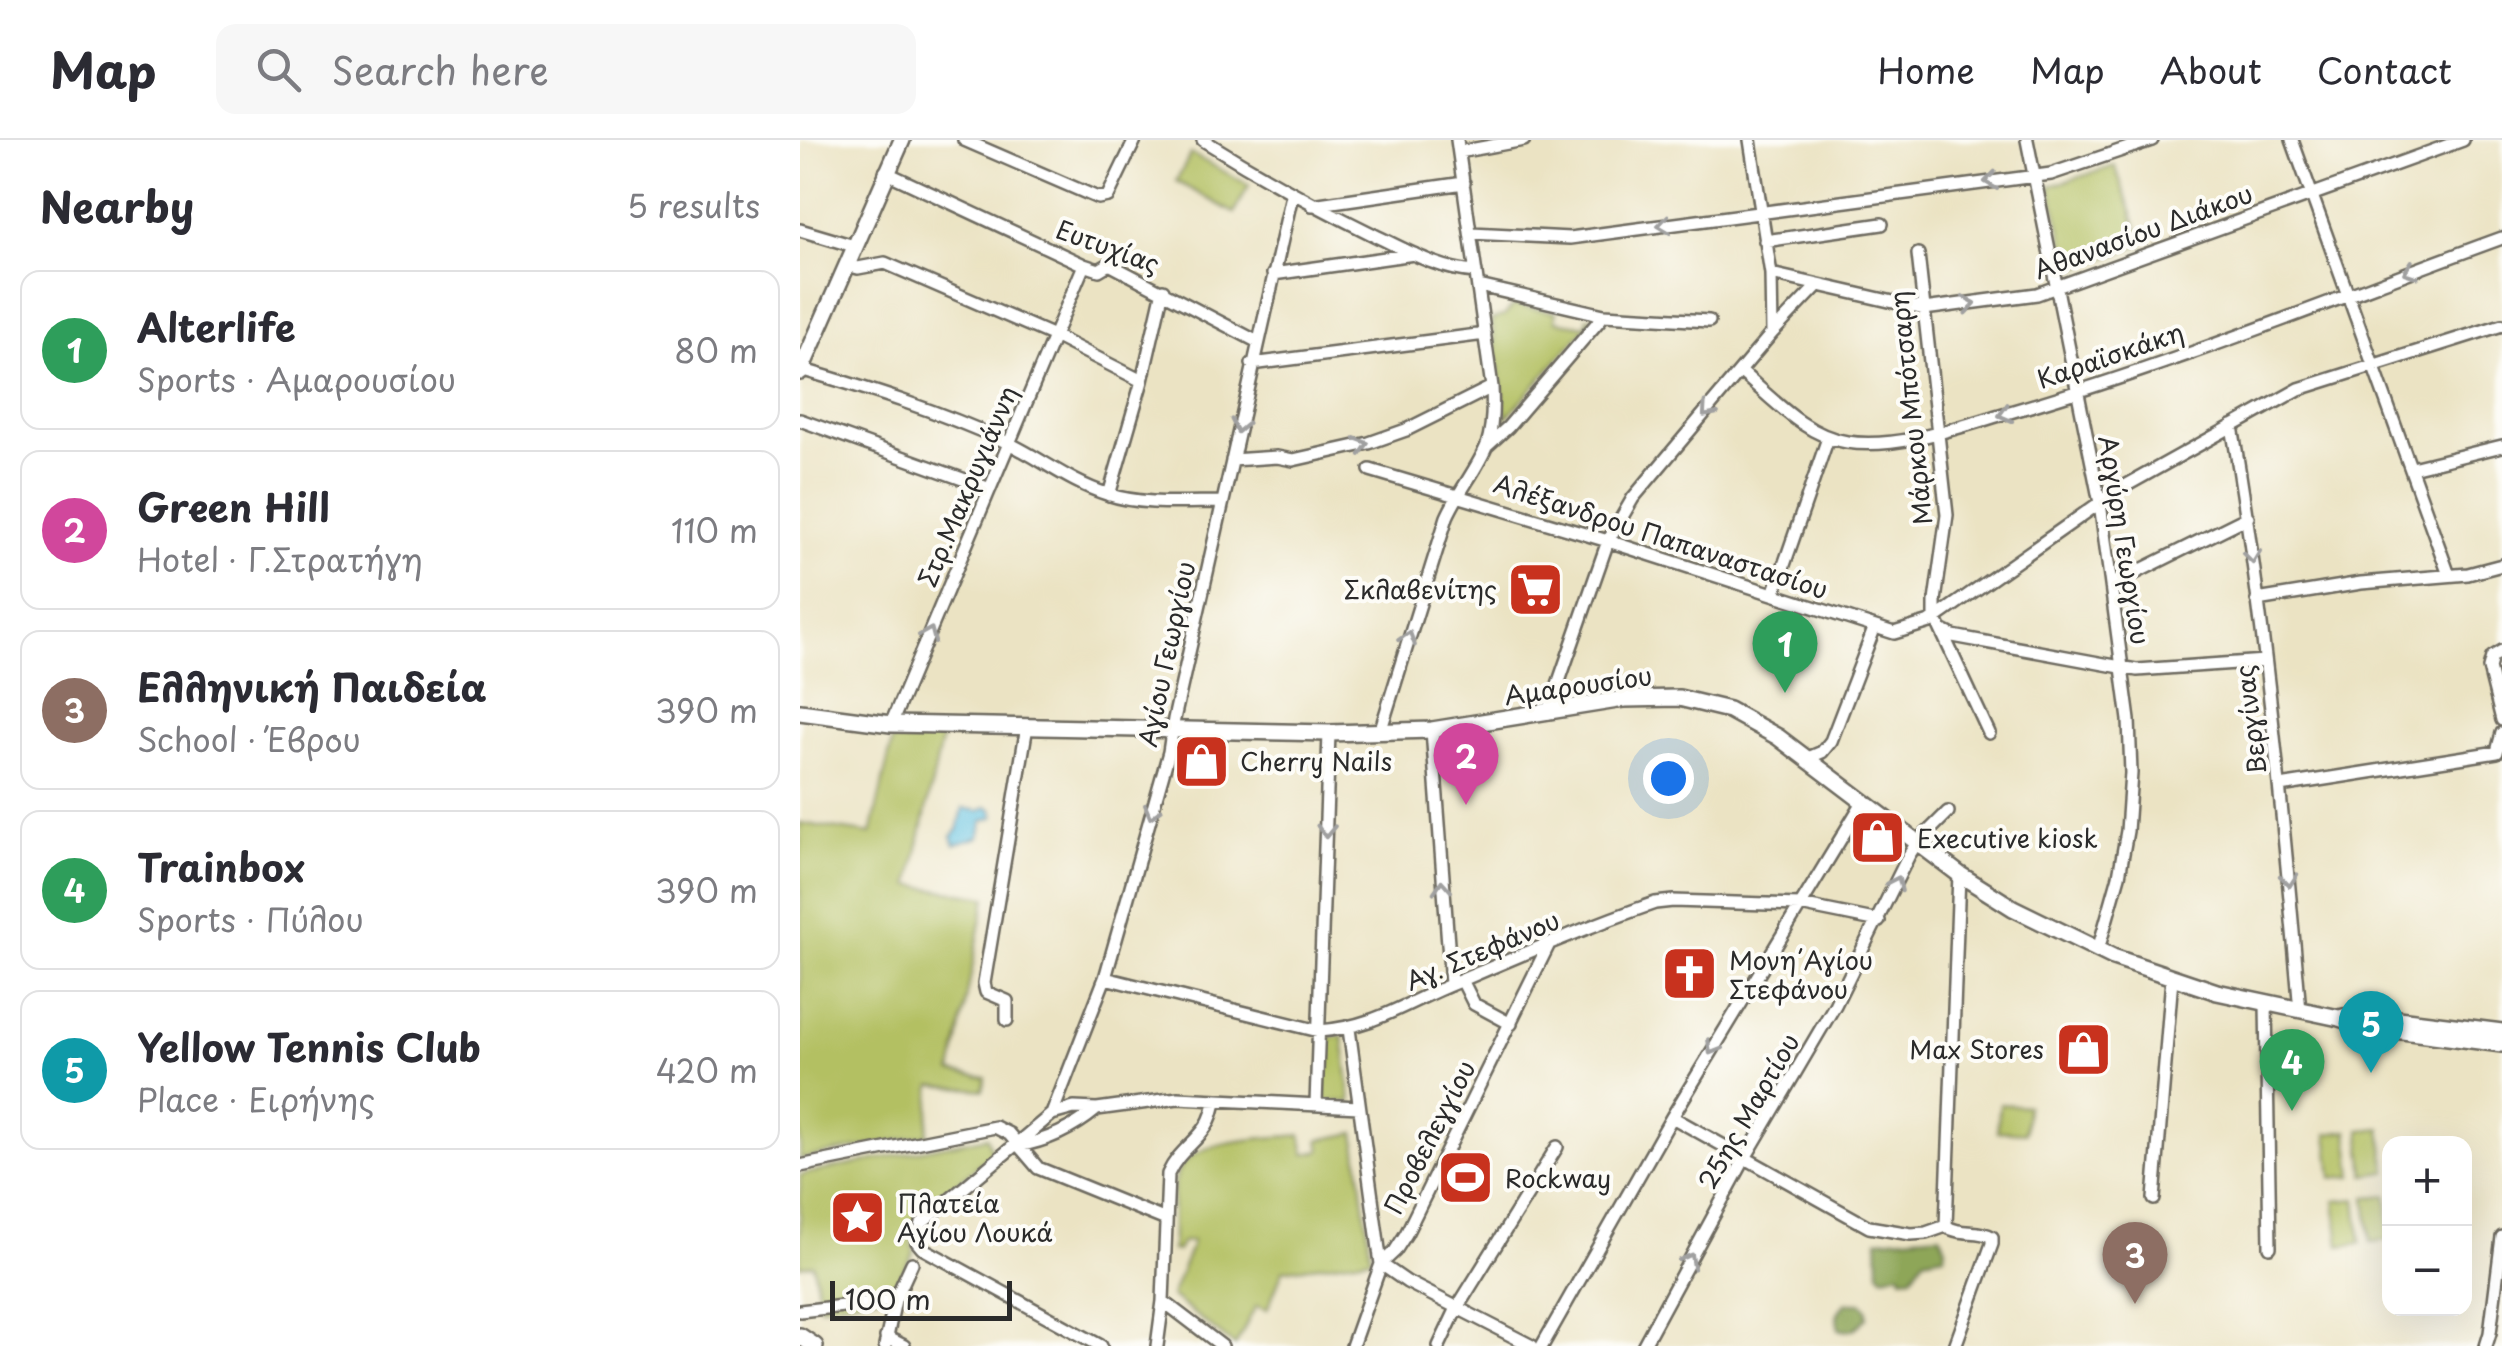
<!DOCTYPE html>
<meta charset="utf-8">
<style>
body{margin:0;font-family:"Playpen Sans",sans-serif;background:#f7f7f7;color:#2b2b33}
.controls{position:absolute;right:30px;bottom:30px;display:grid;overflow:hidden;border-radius:20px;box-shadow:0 10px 40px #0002}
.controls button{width:90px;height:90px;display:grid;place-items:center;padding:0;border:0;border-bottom:2px solid #e1e1e2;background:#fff;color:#2b2b33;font:50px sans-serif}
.scale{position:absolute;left:30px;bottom:25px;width:182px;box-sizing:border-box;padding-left:10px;border:5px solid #2b2b2b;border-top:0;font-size:28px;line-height:35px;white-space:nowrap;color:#2b2b2b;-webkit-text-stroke:8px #fdfcf7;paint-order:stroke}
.you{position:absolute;left:868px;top:638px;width:35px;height:35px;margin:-25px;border:8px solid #fff;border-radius:50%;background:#1a73e8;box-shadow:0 0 0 15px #1a73e833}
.badge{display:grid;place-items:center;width:65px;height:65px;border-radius:50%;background:#b45309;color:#fff;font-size:32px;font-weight:700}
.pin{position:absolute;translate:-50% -82px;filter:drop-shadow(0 2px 5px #0008)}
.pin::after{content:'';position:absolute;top:52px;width:35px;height:30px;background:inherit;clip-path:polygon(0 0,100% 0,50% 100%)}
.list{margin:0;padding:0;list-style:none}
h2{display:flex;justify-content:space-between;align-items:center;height:130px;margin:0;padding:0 40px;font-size:42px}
h2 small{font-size:32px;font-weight:400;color:#7c7c81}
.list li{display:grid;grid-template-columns:65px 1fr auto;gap:30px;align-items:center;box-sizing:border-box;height:160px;margin:0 20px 20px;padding:0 20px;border:2px solid #e1e1e2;border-radius:20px}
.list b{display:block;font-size:38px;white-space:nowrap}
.list p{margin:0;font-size:32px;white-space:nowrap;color:#7c7c81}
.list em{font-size:32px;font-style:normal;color:#7c7c81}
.icon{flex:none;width:55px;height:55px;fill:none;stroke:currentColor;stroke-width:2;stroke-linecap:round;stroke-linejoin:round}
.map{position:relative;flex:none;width:1702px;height:1206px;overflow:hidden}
header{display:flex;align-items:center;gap:60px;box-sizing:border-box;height:140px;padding:0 50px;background:#fff;border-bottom:2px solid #e1e1e2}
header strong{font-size:48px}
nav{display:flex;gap:55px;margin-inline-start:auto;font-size:35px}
.search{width:700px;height:90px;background:#f7f7f7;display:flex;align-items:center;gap:25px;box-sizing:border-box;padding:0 35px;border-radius:20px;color:#7c7c81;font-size:38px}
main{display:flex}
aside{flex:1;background:#fff}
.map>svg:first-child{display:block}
.green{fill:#b3c062;stroke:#6f7646;stroke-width:2.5}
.forest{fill:#8ea658;stroke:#5c6842;stroke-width:2.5}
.water{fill:#63c2e1;stroke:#477686;stroke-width:2.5}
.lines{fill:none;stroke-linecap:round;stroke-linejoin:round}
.street-casing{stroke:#6e6b60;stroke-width:16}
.secondary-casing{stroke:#6e6b60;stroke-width:20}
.street{stroke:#fff;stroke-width:11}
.secondary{stroke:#fff;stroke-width:15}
.oneway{stroke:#a0a0a0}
.labels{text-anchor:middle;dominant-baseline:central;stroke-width:8;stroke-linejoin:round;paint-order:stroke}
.street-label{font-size:25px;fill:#2b2b2b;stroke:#fdfcf7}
.poi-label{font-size:25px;fill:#2b2b2b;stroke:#fdfcf7;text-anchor:start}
</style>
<header>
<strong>Map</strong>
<div class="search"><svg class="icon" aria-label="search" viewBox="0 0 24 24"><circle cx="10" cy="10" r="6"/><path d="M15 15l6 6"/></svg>Search here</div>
<nav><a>Home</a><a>Map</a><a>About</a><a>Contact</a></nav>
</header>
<main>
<aside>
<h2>Nearby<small>5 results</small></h2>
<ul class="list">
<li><span class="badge" style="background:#2e9e5b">1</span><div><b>Alterlife</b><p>Sports · Αμαρουσίου</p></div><em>80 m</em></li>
<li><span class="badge" style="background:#d1479c">2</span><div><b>Green Hill</b><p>Hotel · Γ.Στρατήγη</p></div><em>110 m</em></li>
<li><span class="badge" style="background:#8d6e63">3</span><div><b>Ελληνική Παιδεία</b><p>School · Έβρου</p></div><em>390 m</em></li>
<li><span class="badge" style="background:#2e9e5b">4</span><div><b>Trainbox</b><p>Sports · Πύλου</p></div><em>390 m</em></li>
<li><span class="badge" style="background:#0f9aa8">5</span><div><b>Yellow Tennis Club</b><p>Place · Ειρήνης</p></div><em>420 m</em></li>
</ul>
</aside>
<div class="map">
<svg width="1702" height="1206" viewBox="0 0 1702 1206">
<rect width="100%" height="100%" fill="#fdfcf7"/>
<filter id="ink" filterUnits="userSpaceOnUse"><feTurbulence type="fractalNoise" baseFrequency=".01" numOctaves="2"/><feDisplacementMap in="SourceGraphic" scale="20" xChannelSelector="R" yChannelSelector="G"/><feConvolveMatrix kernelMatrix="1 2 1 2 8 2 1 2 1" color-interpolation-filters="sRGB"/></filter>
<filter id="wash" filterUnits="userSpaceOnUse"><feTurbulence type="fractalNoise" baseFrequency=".0048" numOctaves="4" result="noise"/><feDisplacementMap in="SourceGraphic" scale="40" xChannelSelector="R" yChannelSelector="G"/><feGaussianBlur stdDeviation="2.25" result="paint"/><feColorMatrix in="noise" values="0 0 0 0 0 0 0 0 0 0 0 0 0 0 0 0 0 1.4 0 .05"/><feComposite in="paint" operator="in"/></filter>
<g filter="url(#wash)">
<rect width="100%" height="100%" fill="#ebe3c3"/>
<!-- green -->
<path class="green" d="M391 14 449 45 434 73 376 41Z
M1315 26 1343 105 1271 130 1250 46Z
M714 165 756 172 755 181 786 186 788 177 794 178 706 278 691 180 704 176Z
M143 592 110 745 186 757 152 932 186 938 183 950 132 945 127 995 0 1019V683L71 694 94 593Z
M543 896 551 962 524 961V898Z
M1200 964 1227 966 1225 993 1197 991Z
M1581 988 1587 1032 1565 1035 1560 990Z
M1548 991 1553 1036 1532 1038 1527 994Z
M555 993 571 1118 483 1130 467 1170 456 1166 435 1206 371 1156 391 1107 392 1101 382 1102 377 1111 372 1110C375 1086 369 1054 378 1032 393 997 468 999 501 995L505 1014 521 1011 519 1000Z
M187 997 192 1013 113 1081 111 1100 114 1112 90 1154 20 1166 13 1124 0 1126V1035Z
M1587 1055 1589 1100 1571 1102 1566 1057Z
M1556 1059 1561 1103 1540 1106 1535 1061Z"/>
<!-- forest -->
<path class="forest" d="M1140 1094 1146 1107 1145 1115 1124 1119 1112 1136 1102 1137 1100 1132 1083 1136 1079 1132 1078 1099Z
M1046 1163H1062L1067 1169V1178C1057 1186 1053 1194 1039 1189 1035 1176 1037 1172 1046 1163Z"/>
<!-- water -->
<path class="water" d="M186 667 192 669 194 677 183 681 179 697 155 705 152 696 158 690 163 668 179 671Z"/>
</g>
<g filter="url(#ink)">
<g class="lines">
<defs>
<path id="street" d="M164 0 298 58 308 56 335 0
M403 0C459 35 515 66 574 95 608 111 639 130 676 132
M950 0 971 134 972 193
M1227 0 1300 363 1329 580 1331 633 1327 691 1319 736 1298 810
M1492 0 1649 435
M659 12 724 0
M85 32 284 125 299 130 309 124 458 202
M512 65 664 43
M0 90 54 106
M671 93 770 98 1251 34 1352 0
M965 101 1082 84
M1118 114 1147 375 1135 461V477L1141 490 1153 496 1337 530 1465 521
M46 125 58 128 85 123 254 196 342 241
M473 134 614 114
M971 134 1124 169 1237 154 1663 0
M679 146 804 175 909 181
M452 224 685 194
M0 229C69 249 139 271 204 301 239 317 269 342 307 354 343 366 385 362 422 362
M941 232C972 258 1005 296 1047 302 1097 310 1162 286 1210 272 1376 224 1539 157 1702 98
M0 280 190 349
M1432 286C1465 480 1483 675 1500 871
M687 306 708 287 804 175
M432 320 477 317 493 320 569 303 606 290 692 247
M1612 328 1702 306
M570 330 808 401 1094 493 1130 482 1318 350 1499 249 1702 185
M309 355 342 241 363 150
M1313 444 1448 377
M974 454 1028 298
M1457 460 1561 443 1668 434 1702 425
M1141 490 1189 593
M1702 511 1692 517 1689 528 1702 580
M748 573 808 401 833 358 972 193 1018 145
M91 584 284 125
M632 590 651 844
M580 592 647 377C658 352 678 328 687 305 693 287 693 266 692 247L657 0
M1008 618 1022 612 1031 601 1074 489
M1480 646 1697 612 1702 593
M305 838 519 891C575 887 605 863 655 843 721 815 788 786 855 763L873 761 1000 765 1079 781
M662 840 674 864 711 884
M1466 864 1470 1107
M207 880V861L186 852 184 843 227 586
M549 889 581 1124
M516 964 529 593
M252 974 305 838 369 612 374 579 492 55
M872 977 1069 1087 1111 1094 1126 1093 1146 1086C1160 1096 1177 1089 1192 1097V1104L1155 1206
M217 1006C248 1001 273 989 297 969
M0 1026 195 987 209 994 238 1028 366 1080
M1354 1059 1372 838
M1146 1086 1159 734
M581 1124 607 1142 732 1206
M363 1161 422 1206
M0 1171 95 1160
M86 1197 104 1206
M85 1206 95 1160 112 1123
M301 1206 122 1108 117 1102 122 1083 252 974 274 968 297 969 378 958 559 967
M357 1206 363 1161 368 1034C382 1003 411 998 415 960
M552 1206 581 1124 595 1111 606 1094 748 806
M639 1206 657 1168 757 1007
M742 1206 872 977 1063 662
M843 1206 945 1018 1035 865 1109 715 1117 703 1148 672
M1686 1206 1690 1193 1702 1097"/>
<path id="secondary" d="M0 232 102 0
M0 572 91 584 529 593 632 590 824 559 879 558 929 570 978 597 1159 734 1213 768 1313 817 1417 852 1539 878 1564 886 1702 904
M1543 877 1566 875 1702 892
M0 1196 15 1206"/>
</defs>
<!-- street casing -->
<use href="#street" class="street-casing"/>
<!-- secondary casing -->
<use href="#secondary" class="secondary-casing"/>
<!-- street -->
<use href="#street" class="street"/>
<!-- secondary -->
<use href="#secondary" class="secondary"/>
</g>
<!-- one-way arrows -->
<defs><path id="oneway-chevron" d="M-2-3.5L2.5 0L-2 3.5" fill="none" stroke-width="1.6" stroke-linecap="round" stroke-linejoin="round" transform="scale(2.5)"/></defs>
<g class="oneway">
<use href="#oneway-chevron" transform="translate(1191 41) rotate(172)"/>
<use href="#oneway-chevron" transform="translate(864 85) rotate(173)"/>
<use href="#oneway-chevron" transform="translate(1610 131) rotate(160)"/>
<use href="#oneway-chevron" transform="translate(1169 164) rotate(-9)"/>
<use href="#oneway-chevron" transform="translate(908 271) rotate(131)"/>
<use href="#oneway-chevron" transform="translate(1205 274) rotate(164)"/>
<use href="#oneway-chevron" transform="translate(439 286) rotate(102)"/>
<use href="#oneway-chevron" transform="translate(562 305) rotate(-17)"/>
<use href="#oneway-chevron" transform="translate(1452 417) rotate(83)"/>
<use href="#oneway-chevron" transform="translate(129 494) rotate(-67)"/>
<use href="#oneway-chevron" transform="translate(608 498) rotate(-73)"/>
<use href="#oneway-chevron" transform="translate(352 672) rotate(106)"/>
<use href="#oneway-chevron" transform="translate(526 691) rotate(92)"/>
<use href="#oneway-chevron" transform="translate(1489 740) rotate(85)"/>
<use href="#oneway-chevron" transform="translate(1096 743) rotate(-65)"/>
<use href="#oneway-chevron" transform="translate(642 747) rotate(-94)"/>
<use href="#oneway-chevron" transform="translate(913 908) rotate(121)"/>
<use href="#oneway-chevron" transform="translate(889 1120) rotate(-61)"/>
</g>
</g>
<!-- icons -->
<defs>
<symbol id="supermarket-square" viewBox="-11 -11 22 22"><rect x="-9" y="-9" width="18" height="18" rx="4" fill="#c8321e" stroke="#fdfcf7"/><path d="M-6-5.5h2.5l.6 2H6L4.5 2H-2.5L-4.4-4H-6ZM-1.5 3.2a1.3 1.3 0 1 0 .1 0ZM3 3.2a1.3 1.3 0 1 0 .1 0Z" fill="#fff"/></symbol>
<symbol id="shop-square" viewBox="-11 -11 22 22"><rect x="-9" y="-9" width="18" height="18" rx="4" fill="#c8321e" stroke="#fdfcf7"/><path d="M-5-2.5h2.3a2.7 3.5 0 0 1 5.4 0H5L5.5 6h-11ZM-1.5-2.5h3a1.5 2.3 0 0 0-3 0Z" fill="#fff"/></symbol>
<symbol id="church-square" viewBox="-11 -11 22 22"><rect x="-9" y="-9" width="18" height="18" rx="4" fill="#c8321e" stroke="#fdfcf7"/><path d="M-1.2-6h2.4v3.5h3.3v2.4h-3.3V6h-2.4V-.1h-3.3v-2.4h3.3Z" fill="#fff"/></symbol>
<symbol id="stadium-square" viewBox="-11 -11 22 22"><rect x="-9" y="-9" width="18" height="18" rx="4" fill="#c8321e" stroke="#fdfcf7"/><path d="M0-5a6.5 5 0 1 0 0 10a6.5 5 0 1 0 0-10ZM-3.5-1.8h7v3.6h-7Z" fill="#fff"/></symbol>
<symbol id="sight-square" viewBox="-11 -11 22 22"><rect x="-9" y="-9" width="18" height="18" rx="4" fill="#c8321e" stroke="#fdfcf7"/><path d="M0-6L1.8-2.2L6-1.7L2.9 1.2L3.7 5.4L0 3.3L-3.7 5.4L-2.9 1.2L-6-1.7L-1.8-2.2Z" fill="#fff"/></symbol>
</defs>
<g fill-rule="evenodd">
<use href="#supermarket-square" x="704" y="418" width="63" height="63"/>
<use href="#shop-square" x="370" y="590" width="63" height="63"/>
<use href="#shop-square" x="1046" y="666" width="63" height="63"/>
<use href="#church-square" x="858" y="802" width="63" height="63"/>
<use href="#shop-square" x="1252" y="878" width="63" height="63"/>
<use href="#stadium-square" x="634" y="1006" width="63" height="63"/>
<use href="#sight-square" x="26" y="1046" width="63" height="63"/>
</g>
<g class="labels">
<!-- street labels -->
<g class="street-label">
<text transform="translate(1343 91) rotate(-20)">Αθανασίου Διάκου</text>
<text transform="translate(308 106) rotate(20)">Ευτυχίας</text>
<text transform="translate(1310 215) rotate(-19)">Καραϊσκάκη</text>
<text transform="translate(1110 268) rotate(-96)">Μάρκου Μπότσαρη</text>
<text transform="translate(167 346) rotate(-67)">Στρ.Μακρυγιάννη</text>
<text transform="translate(861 396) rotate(18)">Αλέξανδρου Παπαναστασίου</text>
<text transform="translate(1325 400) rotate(81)">Αργύρη Γεωργίου</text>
<text transform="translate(366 514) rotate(-78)">Αγίου Γεωργίου</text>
<text transform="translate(778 545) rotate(-8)">Αμαρουσίου</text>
<text transform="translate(1450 580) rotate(-97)">Βεργίνας</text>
<text transform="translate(682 810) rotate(-23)">Αγ. Στεφάνου</text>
<text transform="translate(948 971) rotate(-60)">25ης Μαρτίου</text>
<text transform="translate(629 997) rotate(-63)">Προβελεγγίου</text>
</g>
<!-- poi labels -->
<g class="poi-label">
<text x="697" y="449" text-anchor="end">Σκλαβενίτης</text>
<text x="440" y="621">Cherry Nails</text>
<text x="1117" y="698">Executive kiosk</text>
<text x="929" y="820">Μονη΄Αγίου<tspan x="929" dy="29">Στεφάνου</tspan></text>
<text x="1244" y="909" text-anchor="end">Max Stores</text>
<text x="705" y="1038">Rockway</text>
<text x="97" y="1063">Πλατεία<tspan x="97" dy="29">Αγίου Λουκά</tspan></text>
</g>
</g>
</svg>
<div class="controls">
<button>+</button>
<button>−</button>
</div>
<div class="scale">100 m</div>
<div class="you"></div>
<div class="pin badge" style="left:985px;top:553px;background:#2e9e5b">1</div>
<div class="pin badge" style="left:666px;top:665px;background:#d1479c">2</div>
<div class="pin badge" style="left:1335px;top:1164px;background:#8d6e63">3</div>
<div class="pin badge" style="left:1492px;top:971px;background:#2e9e5b">4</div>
<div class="pin badge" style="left:1571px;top:933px;background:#0f9aa8">5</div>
</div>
</main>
